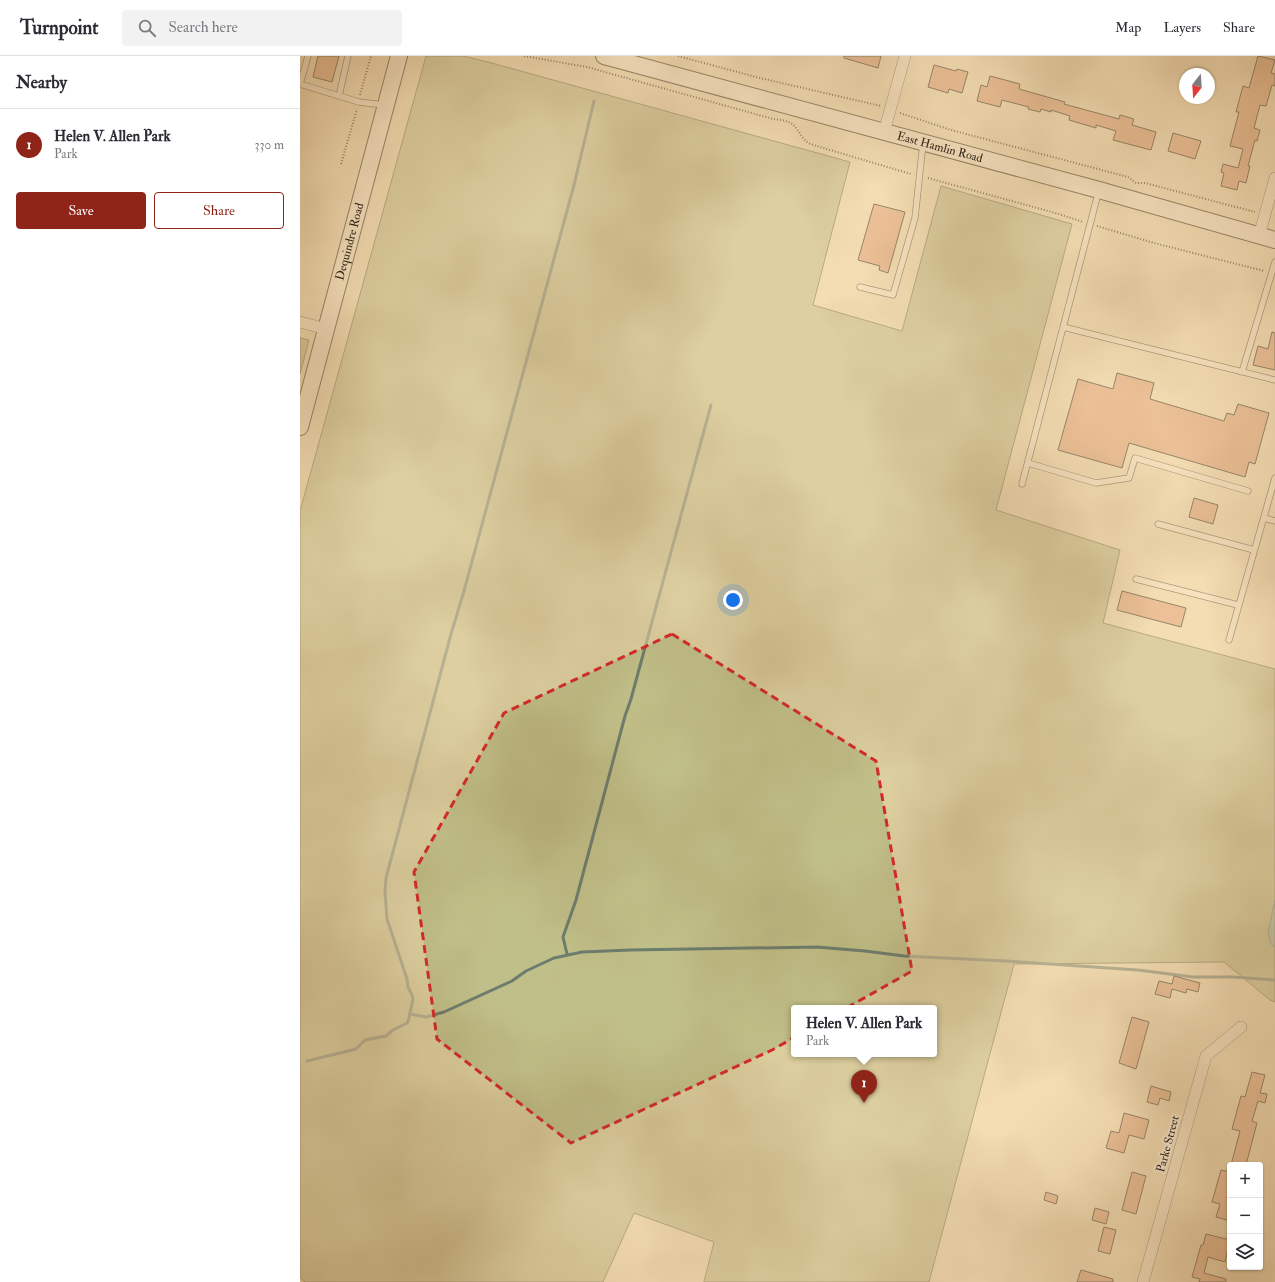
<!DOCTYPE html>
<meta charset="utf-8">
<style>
body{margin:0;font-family:"IM FELL Double Pica",serif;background:#f2f2f3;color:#2b2b33}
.controls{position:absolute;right:12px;bottom:12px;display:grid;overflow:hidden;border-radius:4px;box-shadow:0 1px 3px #0004}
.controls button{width:36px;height:36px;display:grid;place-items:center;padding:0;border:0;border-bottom:1px solid #e1e1e2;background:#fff;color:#2b2b33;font:20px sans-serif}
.compass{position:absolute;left:879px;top:12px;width:36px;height:36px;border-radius:50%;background:#fff;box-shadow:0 1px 3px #0004;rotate:197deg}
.you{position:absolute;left:433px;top:544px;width:14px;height:14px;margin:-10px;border:3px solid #fff;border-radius:50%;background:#1a73e8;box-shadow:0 0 0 6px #1a73e833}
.badge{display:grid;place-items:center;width:26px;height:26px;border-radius:50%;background:#8f2418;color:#fff;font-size:13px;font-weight:700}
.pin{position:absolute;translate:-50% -33px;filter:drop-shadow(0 1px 2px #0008)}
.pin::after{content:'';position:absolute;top:21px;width:14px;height:12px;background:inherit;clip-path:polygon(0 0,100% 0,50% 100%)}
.popup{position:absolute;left:491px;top:949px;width:146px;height:52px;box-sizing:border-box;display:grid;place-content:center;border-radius:4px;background:#fff;filter:drop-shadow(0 1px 3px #0005);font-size:13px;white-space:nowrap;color:#7c7c81}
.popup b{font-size:15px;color:#2b2b33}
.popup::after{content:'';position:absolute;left:50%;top:100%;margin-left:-8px;border:8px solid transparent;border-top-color:#fff}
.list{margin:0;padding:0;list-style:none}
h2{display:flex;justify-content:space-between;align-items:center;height:52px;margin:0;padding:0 16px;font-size:17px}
h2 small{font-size:13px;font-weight:400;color:#7c7c81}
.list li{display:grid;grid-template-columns:26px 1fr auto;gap:12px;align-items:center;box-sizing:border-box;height:72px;padding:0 16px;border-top:1px solid #e1e1e2}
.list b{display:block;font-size:15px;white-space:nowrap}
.list p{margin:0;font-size:13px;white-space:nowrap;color:#7c7c81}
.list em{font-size:13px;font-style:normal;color:#7c7c81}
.actions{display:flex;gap:8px;padding:12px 16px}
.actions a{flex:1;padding:9px 0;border:1px solid #8f2418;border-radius:4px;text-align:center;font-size:14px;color:#8f2418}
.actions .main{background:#8f2418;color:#fff}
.icon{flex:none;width:22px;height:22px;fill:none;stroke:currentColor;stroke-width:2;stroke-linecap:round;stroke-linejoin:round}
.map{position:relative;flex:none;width:975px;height:1226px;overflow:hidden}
header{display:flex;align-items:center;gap:24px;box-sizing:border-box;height:56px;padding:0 20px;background:#fff;border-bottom:1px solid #e1e1e2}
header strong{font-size:19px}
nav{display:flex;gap:22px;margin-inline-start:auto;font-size:14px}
.search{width:280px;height:36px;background:#f2f2f3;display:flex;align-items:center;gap:10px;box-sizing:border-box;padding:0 14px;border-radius:4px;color:#7c7c81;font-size:15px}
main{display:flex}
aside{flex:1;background:#fff}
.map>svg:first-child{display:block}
.green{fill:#c1bf89;stroke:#736e4e;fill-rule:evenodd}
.water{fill:#9dbda8;stroke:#6d7d6d}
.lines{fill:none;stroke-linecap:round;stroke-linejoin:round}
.stream{stroke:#6d7d6d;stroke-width:3}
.building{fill:#e3a077;stroke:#251d14}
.lane-casing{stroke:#594d3c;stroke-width:7}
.street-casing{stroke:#594d3c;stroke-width:12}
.secondary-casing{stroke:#251d14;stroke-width:18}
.path{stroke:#251d14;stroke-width:2;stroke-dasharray:1 2;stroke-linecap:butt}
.lane{stroke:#f8e9ce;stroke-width:5.5}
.street{stroke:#f8e9ce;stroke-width:11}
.secondary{stroke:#f8e9ce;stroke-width:16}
.marked{fill:none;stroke:#d62828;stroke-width:3;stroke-dasharray:8 5;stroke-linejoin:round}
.labels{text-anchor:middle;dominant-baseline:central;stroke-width:4;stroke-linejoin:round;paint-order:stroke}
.street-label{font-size:12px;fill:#251d14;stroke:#f8e9ce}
</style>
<header>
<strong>Turnpoint</strong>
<div class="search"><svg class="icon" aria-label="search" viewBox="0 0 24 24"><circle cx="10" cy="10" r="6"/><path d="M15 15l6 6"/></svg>Search here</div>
<nav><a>Map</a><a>Layers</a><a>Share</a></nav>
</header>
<main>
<aside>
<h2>Nearby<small></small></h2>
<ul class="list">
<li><span class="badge">1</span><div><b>Helen V. Allen Park</b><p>Park</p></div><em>330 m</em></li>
</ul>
<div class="actions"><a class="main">Save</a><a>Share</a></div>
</aside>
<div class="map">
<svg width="975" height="1226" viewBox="0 0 975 1226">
<rect width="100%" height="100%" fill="#f4ddb3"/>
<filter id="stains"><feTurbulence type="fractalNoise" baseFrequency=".005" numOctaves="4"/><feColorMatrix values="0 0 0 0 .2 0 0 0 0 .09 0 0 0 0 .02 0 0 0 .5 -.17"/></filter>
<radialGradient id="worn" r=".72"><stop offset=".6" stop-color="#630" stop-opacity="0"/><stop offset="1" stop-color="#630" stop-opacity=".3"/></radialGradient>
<!-- green -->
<path class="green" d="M126 0H163L188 6 550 106 513 249 602 275 641 130 772 168 696 454 820 494 803 567 975 613V946L970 944 924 906 714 908 629 1226H404L414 1186 334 1157 303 1226H5L0 1221V455ZM494 952H634V998H494Z
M0 282 9 284 0 318Z"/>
<!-- water -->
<path class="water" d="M975 844V891L971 888 968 877Z"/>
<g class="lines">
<!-- stream -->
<path class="stream" d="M267 898 263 881 276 844 325 660 331 643 411 349
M110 958 126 961 144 956 212 925 226 915 254 902 282 896 330 894 517 891 565 895 604 900 706 905 838 914 893 921H933L975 924
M7 1005 56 993 65 984 86 980 93 974 107 967 109 963V961L113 943 112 939 108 931 107 923 87 863 85 836 86 822 151 578 164 535 274 129 294 45"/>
</g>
<!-- building -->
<path class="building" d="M18 0H39L32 26 13 21Z
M544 0H581L578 12 544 2Z
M958 0 975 4 971 17 975 18V30L972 29 966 50 960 49 954 72 960 74 957 85 955 84 948 110H950L946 127 939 125 937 134 921 130 924 117 921 116 923 108 938 112 943 93 930 90 939 56H936L943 30 949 32Z
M634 9 656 15 657 13 668 16 662 37 649 33 648 37 628 31Z
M690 20 720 28 719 33 765 46 764 48 819 63 820 59 834 63 832 69 856 76 851 94 813 84 816 75 796 69V72L769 64 770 60 751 54V56L741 53 740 56 728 53 729 51 702 44 700 51 677 45 681 29 687 31Z
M873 77 901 85 895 103 868 95Z
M574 148 605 156 588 217 579 214 580 210 558 204Z
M972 276 975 277V314L953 309 958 290 968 293Z
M817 317 854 327 850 343 924 365 927 357 934 359 938 348 969 357 955 408 949 406 945 421 829 387 822 412 758 394 778 323 813 333Z
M894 442 918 449 913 468 889 461Z
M822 535 886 552 881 571 817 554Z
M874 920 900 927 898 936 887 933 886 937 872 933 870 942 855 938 859 925 872 928Z
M832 961 849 966 836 1013 819 1007Z
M952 1016 965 1019 960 1037 967 1038 965 1047 958 1045 952 1065 957 1067 946 1109H931L940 1075 932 1073 941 1040 945 1041Z
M851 1030 871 1036 869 1045 860 1042 858 1049 847 1046Z
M824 1057 849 1064 844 1083 829 1079 824 1097 806 1092 811 1075 819 1077Z
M921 1114 930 1116V1165L916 1161 920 1148 912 1146Z
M832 1116 846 1120 836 1158 822 1154Z
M746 1136 758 1140 756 1148 744 1144Z
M795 1152 809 1156 806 1168 792 1164Z
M804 1171 816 1174 810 1198 798 1195Z
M906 1178 930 1184 925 1206 908 1201 904 1217 926 1223V1226H899L900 1223 892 1221 901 1189H903Z
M781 1214 813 1223V1226H777Z"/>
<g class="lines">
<defs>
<path id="lane" d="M8 0 0 28 59 46 84 49
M39 40 48 0
M560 231 593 239 615 162 623 87
M763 271 975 324
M942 316 975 206
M728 407 796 427 829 422 835 402 948 435
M722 428 799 134
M964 462 975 465
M858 468 954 494
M836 523 938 549
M929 584 975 422"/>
<path id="street" d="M584 76 605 0
M959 180 975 122
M0 266 26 273
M843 1226 906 1000 941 971"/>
<g id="secondary">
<path id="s1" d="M304 0 799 134 975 184"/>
<path id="s2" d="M0 371 99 0"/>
</g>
</defs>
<!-- lane casing -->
<use href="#lane" class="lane-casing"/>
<!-- street casing -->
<use href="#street" class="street-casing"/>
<!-- secondary casing -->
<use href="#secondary" class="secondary-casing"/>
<!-- path -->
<path class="path" d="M224 0 287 11 473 63C480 64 487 64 492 68 499 73 501 83 510 88L611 118
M378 0 460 22 581 50
M60 39 71 0
M600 57 651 74 828 121 836 127H845L955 156
M41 108 57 53
M628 122 759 158 783 166
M797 170 854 187 964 215"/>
<!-- lane -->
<use href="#lane" class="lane"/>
<!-- street -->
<use href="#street" class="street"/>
<!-- secondary -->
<use href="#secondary" class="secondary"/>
</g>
<!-- marked area -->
<path d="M0 0H975V1226H0ZM372 578 576 705 612 915 472 994 271 1087 137 983 114 816 204 657Z" fill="#f4ddb3" fill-opacity=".55" fill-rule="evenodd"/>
<path class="marked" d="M372 578 576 705 612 915 472 994 271 1087 137 983 114 816 204 657Z"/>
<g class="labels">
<!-- street labels -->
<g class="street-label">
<text stroke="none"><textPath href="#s1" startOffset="348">East Hamlin Road</textPath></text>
<text stroke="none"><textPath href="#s2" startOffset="192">Dequindre Road</textPath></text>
<text transform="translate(868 1088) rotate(-75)">Parke Street</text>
</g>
</g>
<rect width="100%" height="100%" filter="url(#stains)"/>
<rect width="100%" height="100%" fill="url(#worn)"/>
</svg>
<div class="controls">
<button>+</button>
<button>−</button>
<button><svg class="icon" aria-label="layers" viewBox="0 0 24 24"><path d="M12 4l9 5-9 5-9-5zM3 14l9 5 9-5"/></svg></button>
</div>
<svg class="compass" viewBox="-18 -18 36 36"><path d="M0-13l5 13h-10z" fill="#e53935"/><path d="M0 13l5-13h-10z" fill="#7c7c81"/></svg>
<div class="you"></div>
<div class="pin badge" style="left:564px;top:1047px">1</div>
<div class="popup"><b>Helen V. Allen Park</b>Park</div>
</div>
</main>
